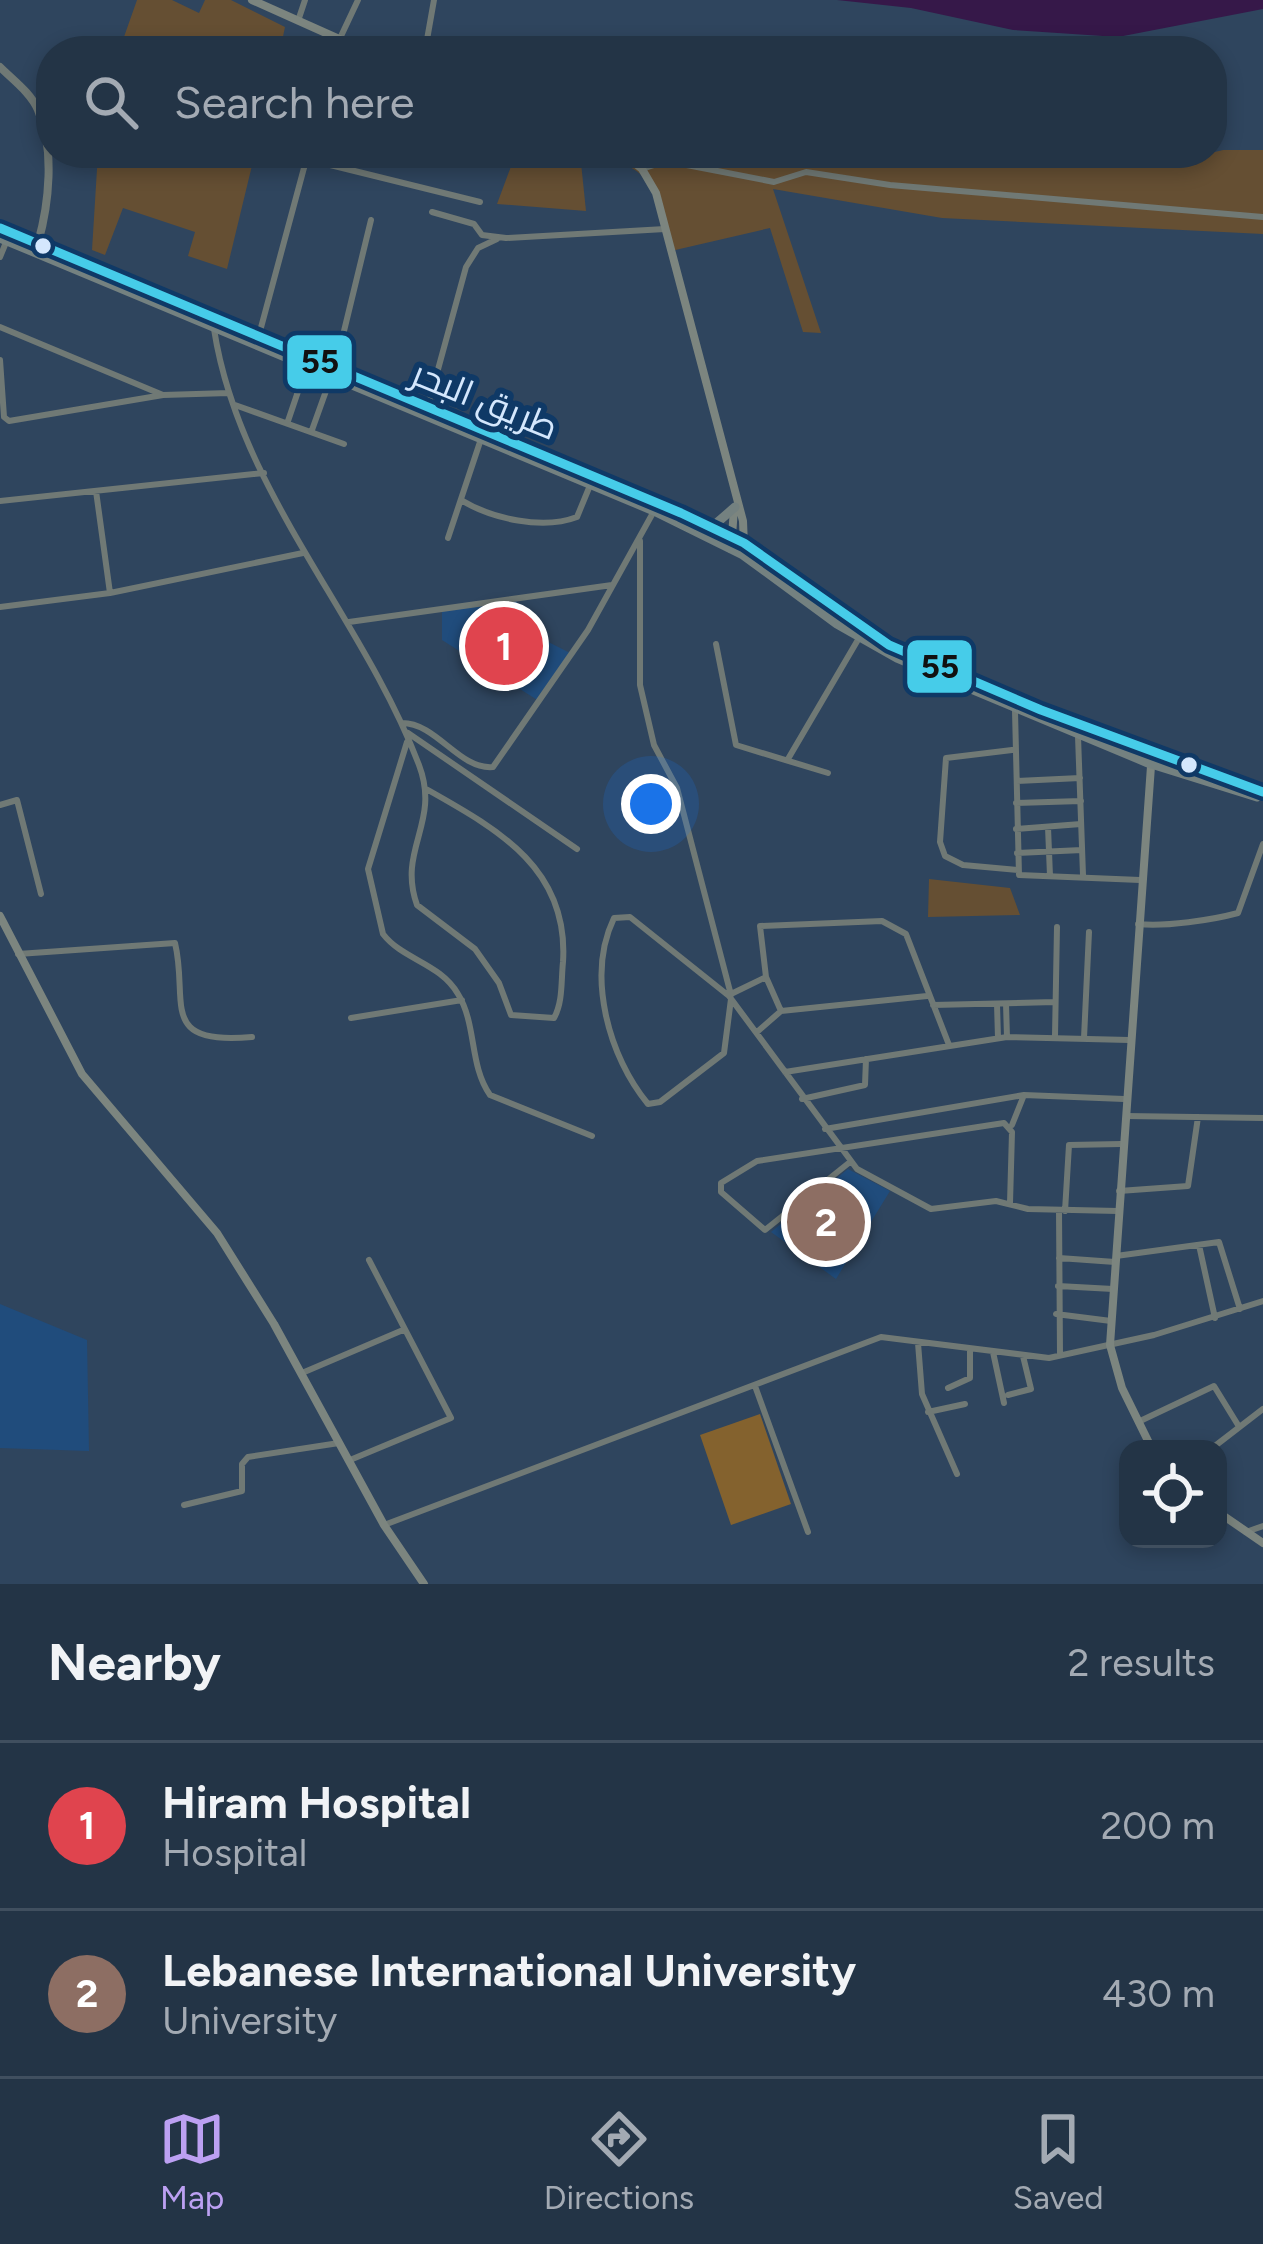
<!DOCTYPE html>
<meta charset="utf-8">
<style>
body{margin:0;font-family:Figtree,Cairo,sans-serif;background:#2f3f51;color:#f1f3f6}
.controls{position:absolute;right:36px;bottom:36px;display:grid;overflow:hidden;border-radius:24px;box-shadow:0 6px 18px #0003}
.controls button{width:108px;height:108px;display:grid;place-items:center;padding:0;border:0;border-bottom:3px solid #404f5f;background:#233446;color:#f1f3f6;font:60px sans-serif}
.you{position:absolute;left:651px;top:804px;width:42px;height:42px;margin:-30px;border:9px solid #fff;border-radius:50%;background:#1a73e8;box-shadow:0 0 0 18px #1a73e833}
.badge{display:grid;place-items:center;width:78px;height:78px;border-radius:50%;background:#bca0f2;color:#fff;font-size:39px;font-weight:700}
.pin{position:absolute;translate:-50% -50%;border:6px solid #fff;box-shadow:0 3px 12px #0006}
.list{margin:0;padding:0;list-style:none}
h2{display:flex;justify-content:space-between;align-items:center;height:156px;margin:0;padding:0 48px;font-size:51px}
h2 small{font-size:39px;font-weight:400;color:#a3aab3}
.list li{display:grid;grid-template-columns:78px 1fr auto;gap:36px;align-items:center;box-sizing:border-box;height:168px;padding:0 48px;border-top:3px solid #404f5f}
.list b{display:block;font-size:45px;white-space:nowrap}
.list p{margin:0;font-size:39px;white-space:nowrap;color:#a3aab3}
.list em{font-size:39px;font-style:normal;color:#a3aab3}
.icon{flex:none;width:66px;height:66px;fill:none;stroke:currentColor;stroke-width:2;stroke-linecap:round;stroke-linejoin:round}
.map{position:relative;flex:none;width:1263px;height:1584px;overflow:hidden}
.search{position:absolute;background:#233446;box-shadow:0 6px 18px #0003;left:36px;right:36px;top:36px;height:132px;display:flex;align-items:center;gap:30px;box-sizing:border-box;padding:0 42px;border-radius:48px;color:#a3aab3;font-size:45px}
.sheet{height:492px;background:#233446}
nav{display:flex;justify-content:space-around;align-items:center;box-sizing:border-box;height:168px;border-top:3px solid #404f5f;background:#233446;font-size:33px;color:#a3aab3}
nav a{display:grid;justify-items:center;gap:6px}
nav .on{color:#bca0f2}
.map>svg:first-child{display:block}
.built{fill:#204c7c}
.green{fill:#654f33}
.forest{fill:#84622e}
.water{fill:#361849}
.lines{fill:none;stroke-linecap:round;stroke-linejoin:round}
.minor{stroke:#707975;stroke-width:6}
.tertiary{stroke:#707975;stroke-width:8}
.secondary{stroke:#7c857f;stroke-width:8}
.trunk{stroke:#748180;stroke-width:9}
.bus-1-casing{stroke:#0f3966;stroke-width:18}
.bus-1{stroke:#46cce9;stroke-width:9}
.bus-dot{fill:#d4e7fd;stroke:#0f3966;stroke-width:4.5}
.labels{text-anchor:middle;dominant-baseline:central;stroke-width:12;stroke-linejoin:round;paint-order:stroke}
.street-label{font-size:36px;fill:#d4e7fd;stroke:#0f3966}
.line-badge{stroke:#0f3966;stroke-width:4.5}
.pale-badge-label{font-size:33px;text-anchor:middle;font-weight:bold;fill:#111}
</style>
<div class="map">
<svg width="1263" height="1584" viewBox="0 0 1263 1584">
<rect width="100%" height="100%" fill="#2f455e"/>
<!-- built -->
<path class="built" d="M517 600 519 627 570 653 539 701 442 640V610Z
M848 1169 890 1191 836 1279 771 1232Z
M0 1304 87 1340 89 1451 0 1448Z"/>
<!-- green -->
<path class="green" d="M137 0H172L199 13 205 0H231L285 27 280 51H119Z
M1223 150H1263V234L942 218 773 189 821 333 803 332 770 228 671 251C655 189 661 176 598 153H1090L1182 160Z
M98 153H255L227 269 188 256 195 232 123 208 105 255 92 250Z
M516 153H580L586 211 497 204Z
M929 879 1010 888 1020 915 928 917Z"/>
<!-- forest -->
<path class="forest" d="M760 1414 791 1504 731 1525 700 1435Z"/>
<!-- water -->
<path class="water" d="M837 0H1263V9L1118 37 1013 30 911 8Z"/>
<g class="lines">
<!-- minor -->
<path class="minor" d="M298 21 305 0
M334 51 358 0
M425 51 434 0
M306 159 480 202
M642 169 666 161 774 182 806 172 890 185 1263 217
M432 212 474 224 482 235 506 238 665 229
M0 257 7 240
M0 327 163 395
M214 329C239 491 362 615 419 765 441 823 397 849 417 905L475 949 499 983 511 1015 554 1018C563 1002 561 981 563 962 569 870 501 831 428 790
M259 335 308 153
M0 360 4 417 9 421 163 395 229 393
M335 368 371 220
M235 405 344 444
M428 406 466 267 478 248 497 239
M288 421 306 368
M312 430 331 377
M96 491 110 593
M461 500C492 519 543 530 577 517L591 483
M0 501 264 473
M448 538 481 439
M640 541V685L654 745 677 788 731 995
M0 607 110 593 303 553
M349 622 612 585
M716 644 736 745 828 773
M1015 711 1019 875 1140 880
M402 723C437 723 459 770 493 767L588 630 654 511
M408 733 577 849
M1078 736 1083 875
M407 742 368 869 383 934C403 960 440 963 458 994 477 1025 469 1065 490 1095L592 1136
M1012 750 946 758 940 842 945 856 963 865 1018 870
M788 759 859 638
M1017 781 1080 778
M1016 803 1081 801
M0 805 17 800 41 894
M1048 827 1050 876
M1016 829 1081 824
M1017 853 1082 850
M1138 924C1165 927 1212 920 1238 913L1263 844
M18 954 175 943C189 1001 157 1046 252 1037
M731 994 766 977
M731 999 724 1053 660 1102 648 1104C609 1057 586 976 614 918L630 917 729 996 857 1169 931 1209 996 1201 1028 1209 1118 1211
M997 1004 998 1038
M1006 1004 1007 1037
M933 1005 1055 1002
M781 1011 766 977 760 926 882 921 906 934 949 1045
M351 1018 462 1000
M757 1032 781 1011 927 996
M1055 1036 1057 927
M1084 1038 1089 932
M785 1072 1007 1037 1129 1040
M802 1099 865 1085 866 1059
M1126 1116 1263 1118
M1012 1125 1024 1095
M825 1129 1024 1095 1124 1099
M850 1162 765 1230 721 1192V1183L757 1161 1004 1123 1012 1132 1010 1203
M1119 1191 1188 1186 1198 1117
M1059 1210 1060 1354
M1065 1211 1069 1145 1121 1144
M1199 1245 1215 1318
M1116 1256 1219 1242 1240 1309
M1059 1258 1115 1262
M1058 1286 1113 1289
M1056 1314 1111 1321
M918 1343 922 1394 957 1474
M993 1352 1004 1403
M302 1373 403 1330
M755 1386 808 1532
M948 1388 970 1378V1349
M1008 1395 1031 1389 1023 1356
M928 1412 965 1404
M1138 1422 1214 1386 1238 1425
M1211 1449 1263 1409
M350 1460 451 1418 369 1260
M184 1505 242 1491V1464L248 1457 339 1443
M384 1525 881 1337 1049 1358 1154 1335 1263 1301
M1246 1532 1263 1526"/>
<!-- tertiary -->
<path class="tertiary" d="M0 67C13 80 31 93 38 110 55 149 49 204 38 243"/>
<!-- secondary -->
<path class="secondary" d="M252 0 366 51
M622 153 642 169 656 193 743 521 744 546
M731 549 734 509
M1152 752 1110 1345 1122 1388 1152 1449
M0 916 82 1074 217 1233 274 1324 384 1525 424 1584
M1218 1512 1263 1543"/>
<!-- trunk -->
<path class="trunk" d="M0 228 681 513 744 543 889 645 1041 710 1263 792
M0 238 654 511 743 555 837 624 897 658 1148 763 1257 797
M712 527 735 507"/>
<defs>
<path id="bus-1" d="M0 228 681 513 744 543 889 645 1041 710 1263 792"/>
</defs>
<!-- bus-1 casing -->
<use href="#bus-1" class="bus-1-casing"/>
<!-- bus-1 -->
<use href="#bus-1" class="bus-1"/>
</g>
<!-- markers -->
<g class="bus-dot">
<circle cx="43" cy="246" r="10"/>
<circle cx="1189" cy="765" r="10"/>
</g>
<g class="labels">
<!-- street labels -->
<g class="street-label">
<text transform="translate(485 400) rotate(22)">طريق البحر</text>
</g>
</g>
<g class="line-badge">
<rect x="285" y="333" width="69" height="58" rx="12" fill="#46cce9"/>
<rect x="905" y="638" width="69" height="57" rx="12" fill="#46cce9"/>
</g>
<g class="pale-badge-label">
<text x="320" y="373">55</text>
<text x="940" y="678">55</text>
</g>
</svg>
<div class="controls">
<button><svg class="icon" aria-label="locate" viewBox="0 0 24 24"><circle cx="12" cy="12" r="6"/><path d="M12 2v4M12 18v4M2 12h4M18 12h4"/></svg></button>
</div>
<div class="you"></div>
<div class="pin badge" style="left:504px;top:646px;background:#e0444e">1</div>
<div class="pin badge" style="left:826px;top:1222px;background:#8d6e63">2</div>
<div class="search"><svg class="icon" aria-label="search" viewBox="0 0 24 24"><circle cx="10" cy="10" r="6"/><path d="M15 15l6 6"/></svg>Search here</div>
</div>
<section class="sheet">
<h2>Nearby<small>2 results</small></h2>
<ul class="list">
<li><span class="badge" style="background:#e0444e">1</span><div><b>Hiram Hospital</b><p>Hospital</p></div><em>200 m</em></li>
<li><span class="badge" style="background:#8d6e63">2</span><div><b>Lebanese International University</b><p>University</p></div><em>430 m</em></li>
</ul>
</section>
<nav>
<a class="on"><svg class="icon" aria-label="map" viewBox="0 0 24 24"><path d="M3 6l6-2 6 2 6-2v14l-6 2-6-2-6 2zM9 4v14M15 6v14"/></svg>Map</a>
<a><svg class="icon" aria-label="directions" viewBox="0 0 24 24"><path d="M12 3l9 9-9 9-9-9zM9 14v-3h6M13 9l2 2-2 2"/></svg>Directions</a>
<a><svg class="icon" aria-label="saved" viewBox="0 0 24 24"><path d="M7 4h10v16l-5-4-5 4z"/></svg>Saved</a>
</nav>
